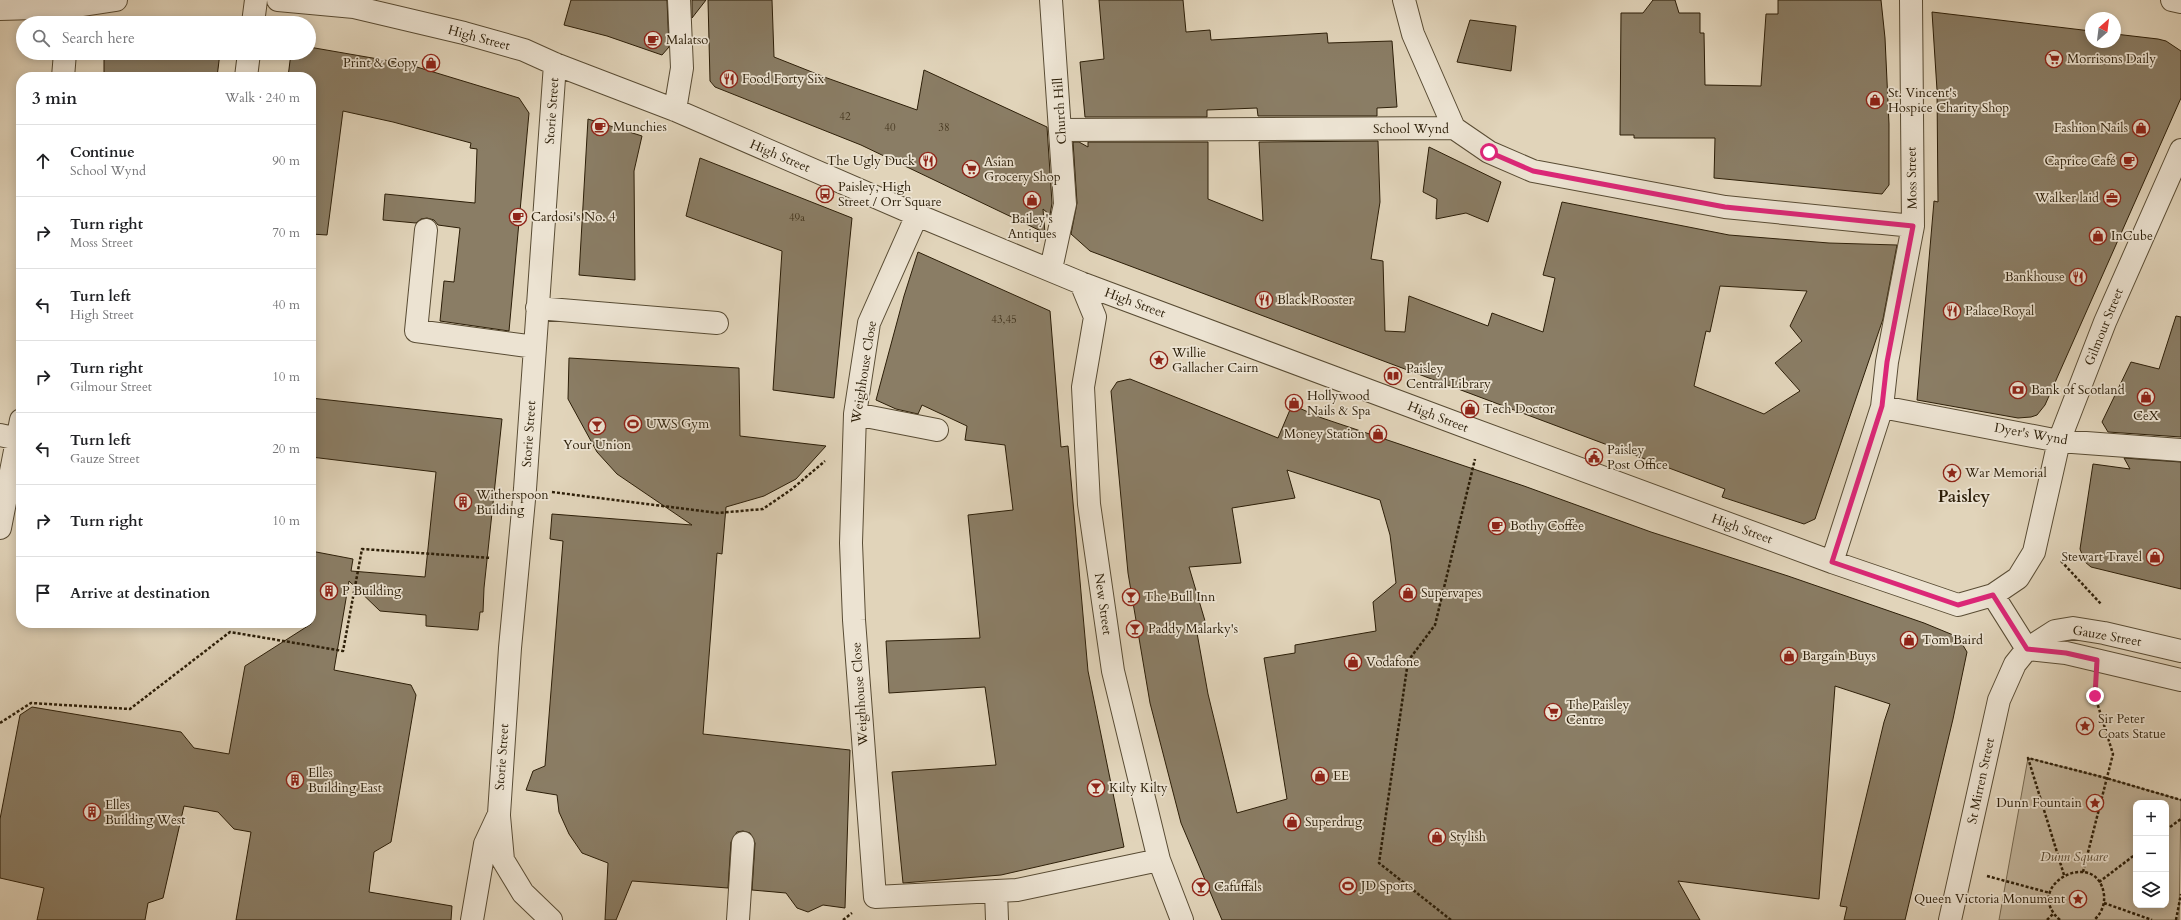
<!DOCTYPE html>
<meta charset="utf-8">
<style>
body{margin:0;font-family:Cardo,serif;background:#f6f6f6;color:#202124}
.controls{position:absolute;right:12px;bottom:12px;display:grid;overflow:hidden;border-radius:8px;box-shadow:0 2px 10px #0003}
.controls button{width:36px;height:36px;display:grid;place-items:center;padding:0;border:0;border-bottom:1px solid #e0e0e0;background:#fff;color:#202124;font:20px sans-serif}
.compass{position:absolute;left:2085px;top:12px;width:36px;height:36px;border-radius:50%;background:#fff;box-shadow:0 2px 10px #0003;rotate:28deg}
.stop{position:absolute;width:12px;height:12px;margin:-9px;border:3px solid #db2777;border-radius:50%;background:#fff}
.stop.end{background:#db2777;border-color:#fff;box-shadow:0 1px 4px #0008}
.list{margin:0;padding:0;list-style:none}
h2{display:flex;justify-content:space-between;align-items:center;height:52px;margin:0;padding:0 16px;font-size:17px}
h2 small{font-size:13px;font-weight:400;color:#757577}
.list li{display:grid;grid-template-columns:26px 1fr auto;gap:12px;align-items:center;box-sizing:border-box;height:72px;padding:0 16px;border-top:1px solid #e0e0e0}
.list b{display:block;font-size:15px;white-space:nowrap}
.list p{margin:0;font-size:13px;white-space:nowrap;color:#757577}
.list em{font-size:13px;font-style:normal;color:#757577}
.icon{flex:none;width:22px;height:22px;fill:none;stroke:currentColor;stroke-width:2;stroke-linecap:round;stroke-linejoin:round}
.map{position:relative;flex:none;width:2181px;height:920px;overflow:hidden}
.search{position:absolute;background:#fff;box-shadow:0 2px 10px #0003;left:16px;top:16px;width:300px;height:44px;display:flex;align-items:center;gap:10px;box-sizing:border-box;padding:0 14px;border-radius:22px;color:#757577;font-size:15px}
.panel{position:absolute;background:#fff;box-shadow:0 2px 10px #0003;left:16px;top:72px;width:300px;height:556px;border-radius:16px}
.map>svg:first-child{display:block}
.green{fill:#c2b59c;stroke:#776a52;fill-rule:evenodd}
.building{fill:#8a7d65;stroke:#2c1e08;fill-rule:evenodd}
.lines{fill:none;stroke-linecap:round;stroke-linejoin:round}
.minor-casing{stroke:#594c34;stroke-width:24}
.path{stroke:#2c1e08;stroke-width:2.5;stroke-dasharray:3 2;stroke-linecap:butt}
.minor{stroke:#ece3d2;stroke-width:22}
.route{stroke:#db2777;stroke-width:5}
.labels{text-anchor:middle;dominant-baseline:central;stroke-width:3.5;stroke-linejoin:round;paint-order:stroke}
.number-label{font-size:11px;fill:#44361f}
.street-label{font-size:13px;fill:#2c1e08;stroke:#ece3d2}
.poi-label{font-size:13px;fill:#2c1e08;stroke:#ece3d2;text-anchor:start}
.park-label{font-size:13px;font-style:italic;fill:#594b34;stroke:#ece3d2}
.district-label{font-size:17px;font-weight:bold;fill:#2c1e08;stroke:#ece3d2}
</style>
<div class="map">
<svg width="2181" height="920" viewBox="0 0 2181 920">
<rect width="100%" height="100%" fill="#e1d4ba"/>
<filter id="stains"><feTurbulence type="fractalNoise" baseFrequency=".005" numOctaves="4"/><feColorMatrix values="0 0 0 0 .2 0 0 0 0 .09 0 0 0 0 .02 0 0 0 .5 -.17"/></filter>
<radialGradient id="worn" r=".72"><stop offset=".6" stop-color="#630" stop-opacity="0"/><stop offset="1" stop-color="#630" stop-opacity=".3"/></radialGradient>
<!-- green -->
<path class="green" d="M2028 758 2106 778 2181 800 2179 920H1999ZM2136 803H2166V905H2136Z"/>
<!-- building -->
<path class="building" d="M571 0H667L669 47 662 55 607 36 564 25Z
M692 0H706L692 18Z
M708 0H772L774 57 827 78 917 110 924 70 1047 127 1052 203 1050 215 1043 209 1045 233 861 145 715 87 710 81Z
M1099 0H1183L1186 32 1210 30 1211 40 1327 33 1328 43 1392 41 1397 107 1377 108V116H1258L1257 108 1207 110V117H1085L1080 62 1104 59Z
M1653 0H1675L1679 13H1700V33H1704L1705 85 1761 86 1766 14H1778V0H1881L1885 38 1889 124V185L1882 194 1714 178 1715 138H1634V135H1620L1621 13H1643Z
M1932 12 2091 31V42H2115V34L2158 39 2166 41 2181 51V98L2045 405 2037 415 2031 417 2018 418 1917 400 1934 201 1938 202 1937 90Z
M1470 20 1516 26 1511 71 1457 62Z
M309 47 407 64 519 98 529 113 509 331 440 321 444 281 454 282 460 228 438 225 434 220 427 218 421 219 416 223 383 220 385 194 475 203 477 149 470 148 471 143 393 122 343 111 327 235 311 234V77H288L291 53H309Z
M104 53H220L217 77H104Z
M588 119 642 136 634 171 635 280 579 275Z
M1378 141 1380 202 1371 259 1383 261 1385 331 1405 332 1409 296 1488 326 1492 313 1543 332 1555 278 1543 275 1562 202 1729 235 1829 243 1897 245 1883 319 1815 519 1804 524 1722 497 1725 489 1090 251 1071 234 1077 203 1073 142H1079L1088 147V142H1208V199L1263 221 1259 142ZM1720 286 1807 291 1790 326 1802 341 1775 363 1800 391 1764 414 1694 386 1706 331 1710 332Z
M1429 147 1501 182 1488 222 1466 213 1436 219 1437 199 1423 192Z
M700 158 852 218 834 398 773 390 782 251 686 216Z
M918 252 1050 311 1061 447 1068 446 1088 671 1124 847 1001 875 903 883 892 772 996 765 985 687 889 693 886 641 980 638 968 515 1013 510 1005 445 965 440 967 426 922 405 918 414 896 409 876 400 904 296Z
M2176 316 2181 317V437L2108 432 2102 422 2131 362 2159 369Z
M569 358 739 368 740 436 826 446 796 479 764 496 726 507 722 554 717 553 703 734 850 750 845 908 823 905 808 912 797 908 786 893 752 890 755 843 750 833 743 831 737 832 731 842 728 888 632 881 616 920H605L608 863 582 853 569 834 559 812 557 795 526 790 533 771 545 766 563 541 550 539 552 514 692 525 617 474 597 452 568 399Z
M1130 379 1278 438 1292 405 1322 418 1524 486 1651 532 1788 576 1924 623 1958 637 1967 652 1953 719 1905 920H1844L1847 907 1840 906 1884 722 1890 704 1835 686 1819 899 1678 881 1700 920H1222L1181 823 1150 703 1128 573 1111 391 1117 382ZM1287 470 1380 500 1390 535 1396 583 1373 602 1376 631 1295 645V653L1264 658 1287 799 1237 813 1208 694 1197 633 1208 631 1189 567 1241 563 1232 508 1295 498Z
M311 398 502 419 484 588 483 612H480L478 630 426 626V615L380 611 349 581 334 670 411 685 416 695 391 842 374 852 369 892 452 906 451 920H236L251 832 234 829 218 812 184 806 163 898 148 903 145 920H37L44 888 0 878V819L20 715 32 707 181 732 194 748 229 754 245 666 311 624V551L353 559 351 571 425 577 436 472 311 457Z
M2124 458 2181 462V589L2091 567 2085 562 2080 549 2093 464 2130 469Z"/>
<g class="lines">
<defs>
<path id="minor" d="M278 0 354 7 464 33 524 50 555 64 675 110 917 215 1081 283 1461 425 1832 562 1958 605 1993 595 2018 578 2034 552 2059 441 2105 322 2181 150
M1404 0 1413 34 1454 128
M2172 0 2181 2
M0 9 70 7 116 0
M253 23 256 0
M63 77 65 53
M246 77 249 53
M675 110 682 68 679 0
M1062 130 1454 128 1489 152 1533 171 1725 207 1913 226
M917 215 869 323 855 414 851 543 854 620 875 897 1017 890 1159 860
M426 230 416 331 535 347
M1051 269 1065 204 1051 0
M1081 283 1095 317 1083 387 1089 504 1113 671 1159 860 1182 920
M537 308 717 323
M1882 407 2059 441 2181 450
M855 414 937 430
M0 435 18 439
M0 528 21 420
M1832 562 1882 407 1887 362 1913 226 1911 0
M1993 595 2027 649
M2027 649 2066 653 2181 680
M499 816 503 860 523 893 551 920
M996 891 997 920
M472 920 485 844 499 814 510 648 525 489 555 64
M738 920 743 843
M1950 920 1999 700 2015 664 2027 649 2055 631 2073 628 2104 633 2181 651"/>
</defs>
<!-- minor casing -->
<use href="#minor" class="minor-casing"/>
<!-- path -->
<path class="path" d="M552 492 718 513 763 509 792 489 825 461
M2061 561 2101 604
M0 723 31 703 130 709 230 632 343 651 362 549 491 558
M2166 830 2181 819
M2083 872 2113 754 2095 696V687
M2064 875 2028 758 2106 778 2181 800
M1987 876 2050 893
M2099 882 2136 854
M2104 903 2152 920
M843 920 852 913
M1451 920 1379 863 1408 661 1435 625 1475 459
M2047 920 2054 913
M2060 920C2020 885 2098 846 2104 895 2105 905 2101 914 2094 920
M2176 920 2181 894"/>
<!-- minor -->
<use href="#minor" class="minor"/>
</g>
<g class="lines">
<!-- route -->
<path class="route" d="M1489 152 1533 171 1725 207 1913 226 1887 362 1882 406 1832 562 1958 605 1993 595 2027 649 2066 653 2097 660 2095 696"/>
</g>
<!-- icons -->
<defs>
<symbol id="cafe-ring" viewBox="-11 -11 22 22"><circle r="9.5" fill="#ece3d2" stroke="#8f2418" stroke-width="1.5"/><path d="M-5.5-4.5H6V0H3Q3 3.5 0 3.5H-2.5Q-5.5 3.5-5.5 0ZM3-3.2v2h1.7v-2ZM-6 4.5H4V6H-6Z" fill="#8f2418"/></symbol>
<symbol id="supermarket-ring" viewBox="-11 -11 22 22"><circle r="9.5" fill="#ece3d2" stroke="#8f2418" stroke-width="1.5"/><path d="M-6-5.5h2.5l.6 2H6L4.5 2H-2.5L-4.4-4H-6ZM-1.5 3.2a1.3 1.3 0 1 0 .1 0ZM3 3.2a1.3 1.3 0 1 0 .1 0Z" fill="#8f2418"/></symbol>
<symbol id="shop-ring" viewBox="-11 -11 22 22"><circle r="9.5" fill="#ece3d2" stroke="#8f2418" stroke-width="1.5"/><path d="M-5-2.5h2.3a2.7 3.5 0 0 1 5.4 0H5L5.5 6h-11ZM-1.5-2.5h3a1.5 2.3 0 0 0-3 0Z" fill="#8f2418"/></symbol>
<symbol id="restaurant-ring" viewBox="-11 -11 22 22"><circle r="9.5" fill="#ece3d2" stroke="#8f2418" stroke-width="1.5"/><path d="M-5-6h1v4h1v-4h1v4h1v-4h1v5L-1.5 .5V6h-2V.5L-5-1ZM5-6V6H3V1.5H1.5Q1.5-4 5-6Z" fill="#8f2418"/></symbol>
<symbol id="bus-ring" viewBox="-11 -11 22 22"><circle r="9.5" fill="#ece3d2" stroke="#8f2418" stroke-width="1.5"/><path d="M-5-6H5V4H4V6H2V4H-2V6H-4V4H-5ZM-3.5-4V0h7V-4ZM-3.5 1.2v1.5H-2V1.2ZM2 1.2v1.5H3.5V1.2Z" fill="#8f2418"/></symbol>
<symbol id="office-ring" viewBox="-11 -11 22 22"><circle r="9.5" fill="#ece3d2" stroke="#8f2418" stroke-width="1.5"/><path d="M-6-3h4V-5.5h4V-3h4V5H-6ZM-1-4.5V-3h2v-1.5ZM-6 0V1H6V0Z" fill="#8f2418"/></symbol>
<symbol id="sight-ring" viewBox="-11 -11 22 22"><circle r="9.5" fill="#ece3d2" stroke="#8f2418" stroke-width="1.5"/><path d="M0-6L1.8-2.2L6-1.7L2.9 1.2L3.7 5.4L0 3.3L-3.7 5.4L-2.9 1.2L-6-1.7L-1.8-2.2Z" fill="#8f2418"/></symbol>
<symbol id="library-ring" viewBox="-11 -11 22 22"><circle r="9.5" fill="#ece3d2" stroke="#8f2418" stroke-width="1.5"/><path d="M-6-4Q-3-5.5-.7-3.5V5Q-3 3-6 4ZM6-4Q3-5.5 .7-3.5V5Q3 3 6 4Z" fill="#8f2418"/></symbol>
<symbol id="bank-ring" viewBox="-11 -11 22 22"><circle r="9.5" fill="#ece3d2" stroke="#8f2418" stroke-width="1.5"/><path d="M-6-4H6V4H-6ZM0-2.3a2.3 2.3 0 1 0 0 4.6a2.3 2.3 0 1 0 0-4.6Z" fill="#8f2418"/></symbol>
<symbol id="stadium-ring" viewBox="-11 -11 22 22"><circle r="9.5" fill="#ece3d2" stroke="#8f2418" stroke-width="1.5"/><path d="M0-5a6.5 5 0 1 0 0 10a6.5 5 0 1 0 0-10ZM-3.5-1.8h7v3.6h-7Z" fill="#8f2418"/></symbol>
<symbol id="bar-ring" viewBox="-11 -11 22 22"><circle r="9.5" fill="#ece3d2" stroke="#8f2418" stroke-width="1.5"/><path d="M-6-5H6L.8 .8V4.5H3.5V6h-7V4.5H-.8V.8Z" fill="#8f2418"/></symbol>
<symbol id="civic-ring" viewBox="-11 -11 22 22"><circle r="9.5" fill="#ece3d2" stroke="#8f2418" stroke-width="1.5"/><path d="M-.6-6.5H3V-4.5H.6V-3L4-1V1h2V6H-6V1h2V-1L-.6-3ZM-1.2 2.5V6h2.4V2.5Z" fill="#8f2418"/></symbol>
<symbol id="building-ring" viewBox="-11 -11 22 22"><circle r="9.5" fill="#ece3d2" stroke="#8f2418" stroke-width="1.5"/><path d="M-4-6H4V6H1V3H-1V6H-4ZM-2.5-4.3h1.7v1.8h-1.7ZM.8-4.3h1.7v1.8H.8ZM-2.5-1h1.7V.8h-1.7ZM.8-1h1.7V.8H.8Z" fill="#8f2418"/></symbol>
</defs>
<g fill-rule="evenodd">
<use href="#cafe-ring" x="643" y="30" width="20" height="20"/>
<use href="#supermarket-ring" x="2044" y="49" width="20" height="20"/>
<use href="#shop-ring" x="421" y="53" width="20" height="20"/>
<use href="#restaurant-ring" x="719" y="69" width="20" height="20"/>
<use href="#shop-ring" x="1865" y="90" width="20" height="20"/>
<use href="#cafe-ring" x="590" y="117" width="20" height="20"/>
<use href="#shop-ring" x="2131" y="118" width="20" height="20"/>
<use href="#restaurant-ring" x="918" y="151" width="20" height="20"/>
<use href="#cafe-ring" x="2119" y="151" width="20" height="20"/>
<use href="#supermarket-ring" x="961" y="159" width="20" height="20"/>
<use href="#bus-ring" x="815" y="184" width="20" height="20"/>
<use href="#office-ring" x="2102" y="188" width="20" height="20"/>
<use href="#shop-ring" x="1022" y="190" width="20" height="20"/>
<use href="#cafe-ring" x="508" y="207" width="20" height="20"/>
<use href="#shop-ring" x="2088" y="226" width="20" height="20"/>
<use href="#restaurant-ring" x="2068" y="267" width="20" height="20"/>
<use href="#restaurant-ring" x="1254" y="290" width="20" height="20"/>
<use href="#restaurant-ring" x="1942" y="301" width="20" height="20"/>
<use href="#sight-ring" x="1149" y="350" width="20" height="20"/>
<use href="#library-ring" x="1383" y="366" width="20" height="20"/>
<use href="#bank-ring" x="2008" y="380" width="20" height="20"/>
<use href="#shop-ring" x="2136" y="387" width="20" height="20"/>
<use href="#shop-ring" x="1284" y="393" width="20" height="20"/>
<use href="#shop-ring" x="1460" y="399" width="20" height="20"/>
<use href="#stadium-ring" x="623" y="414" width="20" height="20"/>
<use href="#bar-ring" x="587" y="416" width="20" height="20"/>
<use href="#shop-ring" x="1368" y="424" width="20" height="20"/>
<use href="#civic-ring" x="1584" y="447" width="20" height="20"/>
<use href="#sight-ring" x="1942" y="463" width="20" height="20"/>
<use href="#building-ring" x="453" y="492" width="20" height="20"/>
<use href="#cafe-ring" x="1487" y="516" width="20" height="20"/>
<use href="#shop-ring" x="2145" y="547" width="20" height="20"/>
<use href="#building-ring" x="319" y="581" width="20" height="20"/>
<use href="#shop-ring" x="1398" y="583" width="20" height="20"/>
<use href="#bar-ring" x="1121" y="587" width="20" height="20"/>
<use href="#bar-ring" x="1125" y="619" width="20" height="20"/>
<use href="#shop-ring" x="1899" y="630" width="20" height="20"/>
<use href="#shop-ring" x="1779" y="646" width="20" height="20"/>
<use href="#shop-ring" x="1343" y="652" width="20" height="20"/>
<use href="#supermarket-ring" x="1543" y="702" width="20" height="20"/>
<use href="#sight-ring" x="2075" y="716" width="20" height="20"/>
<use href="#shop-ring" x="1310" y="766" width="20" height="20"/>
<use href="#building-ring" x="285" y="770" width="20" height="20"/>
<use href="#bar-ring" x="1086" y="778" width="20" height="20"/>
<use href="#sight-ring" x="2085" y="793" width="20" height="20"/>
<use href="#building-ring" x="82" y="802" width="20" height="20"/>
<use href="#shop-ring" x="1282" y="812" width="20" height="20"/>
<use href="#shop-ring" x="1427" y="827" width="20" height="20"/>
<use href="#stadium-ring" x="1338" y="876" width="20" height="20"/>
<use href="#bar-ring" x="1191" y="877" width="20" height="20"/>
<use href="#sight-ring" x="2068" y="889" width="20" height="20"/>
</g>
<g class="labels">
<!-- number labels -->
<g class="number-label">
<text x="845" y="116">42</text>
<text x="890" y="127">40</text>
<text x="944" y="127">38</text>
<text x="797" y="217">49a</text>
<text x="1004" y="319">43,45</text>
</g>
<!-- street labels -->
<g class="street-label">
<text transform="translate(479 38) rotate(15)">High Street</text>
<text transform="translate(552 111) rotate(-86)">Storie Street</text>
<text transform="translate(1060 111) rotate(-94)">Church Hill</text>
<text x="1411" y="129">School Wynd</text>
<text transform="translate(780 156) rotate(23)">High Street</text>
<text transform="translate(1912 178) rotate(-91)">Moss Street</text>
<text transform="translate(1135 303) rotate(20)">High Street</text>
<text transform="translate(2104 327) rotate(-68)">Gilmour Street</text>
<text transform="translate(864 372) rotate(-81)">Weighhouse Close</text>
<text transform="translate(1438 417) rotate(21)">High Street</text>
<text transform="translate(529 434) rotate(-86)">Storie Street</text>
<text transform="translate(2031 434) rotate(10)">Dyer's Wynd</text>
<text transform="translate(1742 529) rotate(20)">High Street</text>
<text transform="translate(1103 604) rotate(82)">New Street</text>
<text transform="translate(2107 636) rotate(10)">Gauze Street</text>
<text transform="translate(860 694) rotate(-94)">Weighhouse Close</text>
<text transform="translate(502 757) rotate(-86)">Storie Street</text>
<text transform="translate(1981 781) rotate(-78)">St Mirren Street</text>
</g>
<!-- poi labels -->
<g class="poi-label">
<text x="666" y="40">Malatso</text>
<text x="2067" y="59">Morrisons Daily</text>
<text x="418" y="63" text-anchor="end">Print &amp; Copy</text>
<text x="742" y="79">Food Forty Six</text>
<text x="1888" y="93">St. Vincent's<tspan x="1888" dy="15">Hospice Charity Shop</tspan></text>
<text x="613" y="127">Munchies</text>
<text x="2128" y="128" text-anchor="end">Fashion Nails</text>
<text x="915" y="161" text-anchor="end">The Ugly Duck</text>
<text x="2116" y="161" text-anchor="end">Caprice Café</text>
<text x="984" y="162">Asian<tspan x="984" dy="15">Grocery Shop</tspan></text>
<text x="838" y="187">Paisley, High<tspan x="838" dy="15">Street / Orr Square</tspan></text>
<text x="2099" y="198" text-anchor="end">Walker laid</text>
<text x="531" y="217">Cardosi's No. 4</text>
<text x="1032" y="219" text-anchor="middle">Bailey's<tspan x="1032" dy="15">Antiques</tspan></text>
<text x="2111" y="236">InCube</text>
<text x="2065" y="277" text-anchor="end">Bankhouse</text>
<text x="1277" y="300">Black Rooster</text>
<text x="1965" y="311">Palace Royal</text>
<text x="1172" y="353">Willie<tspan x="1172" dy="15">Gallacher Cairn</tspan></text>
<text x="1406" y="369">Paisley<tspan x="1406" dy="15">Central Library</tspan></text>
<text x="2031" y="390">Bank of Scotland</text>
<text x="1307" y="396">Hollywood<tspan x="1307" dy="15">Nails &amp; Spa</tspan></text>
<text x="1483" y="409">Tech Doctor</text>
<text x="2146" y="416" text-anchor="middle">CeX</text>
<text x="646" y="424">UWS Gym</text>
<text x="1365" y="434" text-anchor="end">Money Station</text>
<text x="597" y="445" text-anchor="middle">Your Union</text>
<text x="1607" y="450">Paisley<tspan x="1607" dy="15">Post Office</tspan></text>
<text x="1965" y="473">War Memorial</text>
<text x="476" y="495">Witherspoon<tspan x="476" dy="15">Building</tspan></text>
<text x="1510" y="526">Bothy Coffee</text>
<text x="2142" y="557" text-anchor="end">Stewart Travel</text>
<text x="342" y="591">P Building</text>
<text x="1421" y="593">Supervapes</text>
<text x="1144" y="597">The Bull Inn</text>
<text x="1148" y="629">Paddy Malarky's</text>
<text x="1922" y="640">Tom Baird</text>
<text x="1802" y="656">Bargain Buys</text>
<text x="1366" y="662">Vodafone</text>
<text x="1566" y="705">The Paisley<tspan x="1566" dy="15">Centre</tspan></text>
<text x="2098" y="719">Sir Peter<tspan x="2098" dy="15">Coats Statue</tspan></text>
<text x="308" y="773">Elles<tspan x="308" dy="15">Building East</tspan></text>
<text x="1333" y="776">EE</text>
<text x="1109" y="788">Kilty Kilty</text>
<text x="2082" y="803" text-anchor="end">Dunn Fountain</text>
<text x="105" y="805">Elles<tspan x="105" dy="15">Building West</tspan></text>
<text x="1305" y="822">Superdrug</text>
<text x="1450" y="837">Stylish</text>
<text x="1361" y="886">JD Sports</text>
<text x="1214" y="887">Cafuffals</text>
<text x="2065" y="899" text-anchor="end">Queen Victoria Monument</text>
</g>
<!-- park labels -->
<g class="park-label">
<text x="2074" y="857">Dunn Square</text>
</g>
<!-- district labels -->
<g class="district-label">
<text x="1964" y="496">Paisley</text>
</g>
</g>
<rect width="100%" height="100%" filter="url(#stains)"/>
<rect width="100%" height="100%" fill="url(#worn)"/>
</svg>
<div class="controls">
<button>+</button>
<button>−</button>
<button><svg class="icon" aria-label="layers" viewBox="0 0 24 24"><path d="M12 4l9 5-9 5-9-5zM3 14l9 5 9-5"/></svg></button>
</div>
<svg class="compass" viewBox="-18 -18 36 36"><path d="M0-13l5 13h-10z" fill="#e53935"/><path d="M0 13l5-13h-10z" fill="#757577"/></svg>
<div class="stop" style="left:1489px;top:152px"></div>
<div class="stop end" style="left:2095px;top:696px"></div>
<div class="search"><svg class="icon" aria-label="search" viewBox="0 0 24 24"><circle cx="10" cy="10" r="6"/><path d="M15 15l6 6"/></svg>Search here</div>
<section class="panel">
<h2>3 min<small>Walk · 240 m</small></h2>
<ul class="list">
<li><svg class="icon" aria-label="ahead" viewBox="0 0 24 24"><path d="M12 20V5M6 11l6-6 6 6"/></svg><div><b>Continue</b><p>School Wynd</p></div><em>90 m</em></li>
<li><svg class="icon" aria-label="right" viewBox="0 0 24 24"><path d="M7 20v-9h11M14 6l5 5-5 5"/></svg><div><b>Turn right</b><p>Moss Street</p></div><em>70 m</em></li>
<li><svg class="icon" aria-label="left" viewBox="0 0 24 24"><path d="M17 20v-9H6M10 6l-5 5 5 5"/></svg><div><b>Turn left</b><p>High Street</p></div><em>40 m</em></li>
<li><svg class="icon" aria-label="right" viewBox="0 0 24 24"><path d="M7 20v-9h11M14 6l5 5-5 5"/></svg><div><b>Turn right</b><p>Gilmour Street</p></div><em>10 m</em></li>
<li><svg class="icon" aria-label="left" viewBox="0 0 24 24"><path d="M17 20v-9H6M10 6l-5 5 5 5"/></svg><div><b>Turn left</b><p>Gauze Street</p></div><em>20 m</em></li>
<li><svg class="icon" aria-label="right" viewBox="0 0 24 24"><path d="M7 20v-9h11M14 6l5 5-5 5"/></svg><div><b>Turn right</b></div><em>10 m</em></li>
<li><svg class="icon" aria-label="arrive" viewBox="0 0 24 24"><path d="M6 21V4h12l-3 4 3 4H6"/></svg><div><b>Arrive at destination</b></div></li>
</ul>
</section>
</div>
